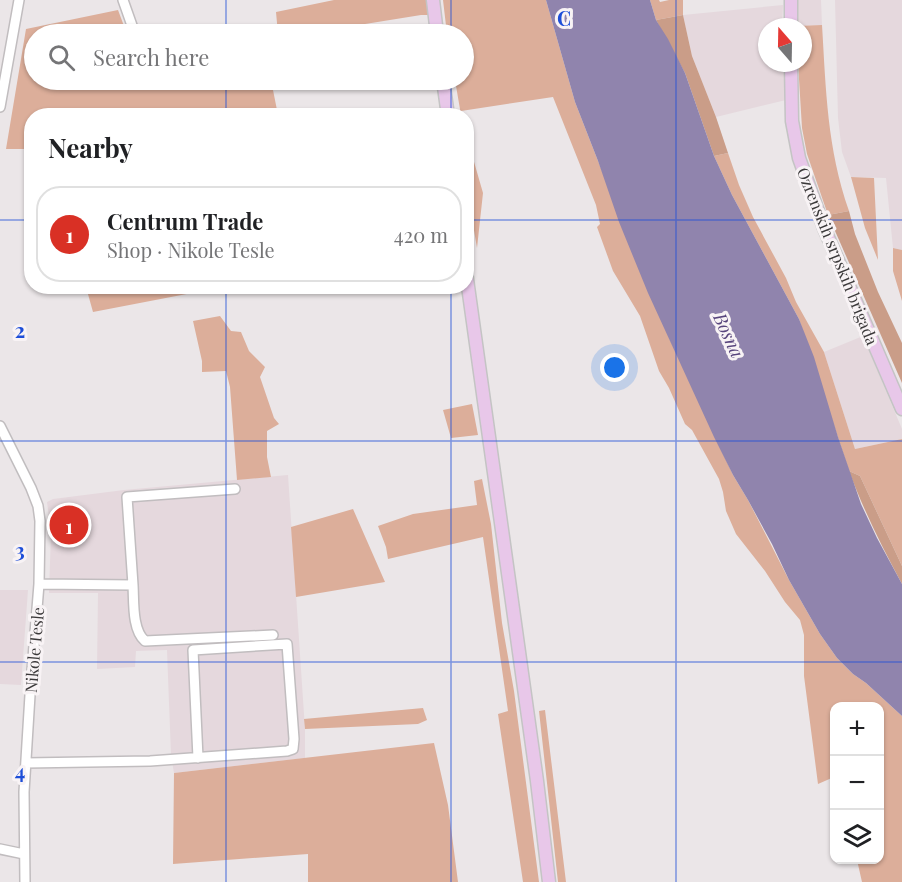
<!DOCTYPE html>
<meta charset="utf-8">
<style>
body{margin:0;font-family:"Playfair Display",serif;background:#f2f2f2;color:#202124}
.controls{position:absolute;right:18px;bottom:18px;display:grid;overflow:hidden;border-radius:12px;box-shadow:0 2px 4px #0004}
.controls button{width:54px;height:54px;display:grid;place-items:center;padding:0;border:0;border-bottom:2px solid #e0e0e0;background:#fff;color:#202124;font:30px sans-serif}
.compass{position:absolute;left:758px;top:18px;width:54px;height:54px;border-radius:50%;background:#fff;box-shadow:0 2px 4px #0004;rotate:340deg}
.you{position:absolute;left:615px;top:368px;width:21px;height:21px;margin:-15px;border:4px solid #fff;border-radius:50%;background:#1a73e8;box-shadow:0 0 0 9px #1a73e833}
.badge{display:grid;place-items:center;width:39px;height:39px;border-radius:50%;background:#d93025;color:#fff;font-size:20px;font-weight:700}
.pin{position:absolute;translate:-50% -50%;border:3px solid #fff;box-shadow:0 2px 6px #0006}
.list{margin:0;padding:0;list-style:none}
h2{display:flex;justify-content:space-between;align-items:center;height:78px;margin:0;padding:0 24px;font-size:26px}
h2 small{font-size:20px;font-weight:400;color:#757577}
.list li{display:grid;grid-template-columns:39px 1fr auto;gap:18px;align-items:center;box-sizing:border-box;height:96px;margin:0 12px 12px;padding:0 12px;border:2px solid #e0e0e0;border-radius:24px}
.list b{display:block;font-size:22px;white-space:nowrap}
.list p{margin:0;font-size:20px;white-space:nowrap;color:#757577}
.list em{font-size:20px;font-style:normal;color:#757577}
.icon{flex:none;width:33px;height:33px;fill:none;stroke:currentColor;stroke-width:2;stroke-linecap:round;stroke-linejoin:round}
.map{position:relative;flex:none;width:902px;height:882px;overflow:hidden}
.search{position:absolute;background:#fff;box-shadow:0 2px 4px #0004;left:24px;top:24px;width:450px;height:66px;display:flex;align-items:center;gap:15px;box-sizing:border-box;padding:0 21px;border-radius:33px;color:#757577;font-size:22px}
.panel{position:absolute;background:#fff;box-shadow:0 2px 4px #0004;left:24px;top:108px;width:450px;height:186px;border-radius:24px}
.map>svg:first-child{display:block}
.built{fill:#e5d8dd}
.green{fill:#dcae9a}
.forest{fill:#ca9d88}
.water{fill:#9084ad}
.lines{fill:none;stroke-linecap:round;stroke-linejoin:round}
.minor-casing{stroke:#c1bdbf;stroke-width:12}
.major-casing{stroke:#c4c4c4;stroke-width:15}
.minor{stroke:#fff;stroke-width:9}
.major{stroke:#e8c7e9;stroke-width:12}
.grid{fill:none;stroke:#1d4ed8;stroke-width:1.5;stroke-opacity:0.55}
.labels{text-anchor:middle;dominant-baseline:central;stroke-width:6;stroke-linejoin:round;paint-order:stroke}
.street-label{font-size:16px;fill:#3b393a;stroke:#f8f3f5}
.water-label{font-size:18px;font-style:italic;fill:#58457d;stroke:#f8f3f5}
.grid-label{font-size:20px;text-anchor:middle;font-weight:bold;fill:#1d4ed8;stroke:#f8f3f5;stroke-width:6;stroke-linejoin:round;paint-order:stroke}
</style>
<div class="map">
<svg width="902" height="882" viewBox="0 0 902 882">
<rect width="100%" height="100%" fill="#ebe6e8"/>
<!-- built -->
<path class="built" d="M796 0H821L822 25 796 26Z
M835 0H902V250L893 248 886 178 851 177 842 152 838 118Z
M783 5 782 27H767V63H783L786 100 716 117 692 56 683 15Z
M863 336 902 429V439L855 449 824 352Z
M288 475 305 729V758L174 773 171 755 167 650 136 651 135 667 97 669 98 593H49L51 533 47 502 53 499 124 490Z
M0 590H28L21 685 0 684Z"/>
<!-- green -->
<path class="green" d="M334 0H430L433 15H421L303 34H278L276 12Z
M443 0H546L575 102 598 161 670 340 733 475 748 500 789 580 820 634 837 658 853 674 866 683 902 716V882H862L857 860H880V706H834V777L818 784 804 676V635L800 620 785 602 765 571 736 534 726 511 723 492 719 479 692 430 685 424 669 388 659 371 640 316 613 271 597 227 600 224 596 205 553 97 461 111V115L455 80H464V34H447Z
M650 0H659L660 2 669 0H683V15L656 20Z
M118 10 127 34H34V80H144L145 81 160 80H271L278 115 32 116 31 149H6L26 29Z
M822 25C826 90 827 148 849 211L828 215 807 154 802 128 798 63H803V27L796 26Z
M466 134 483 193 477 248 467 189Z
M728 153 739 185 753 217 786 278 796 302 824 352 855 449 902 439V566L860 476 849 471 799 319 732 195 714 156Z
M851 177 874 178 878 260 865 228Z
M893 248 902 250V301L893 271Z
M86 287V286L223 287 93 312Z
M220 316 231 331 241 332 249 351 265 367 260 377 274 418 279 424 267 431V457L271 477 237 480 230 387 226 371 202 372V361L193 321Z
M472 404 478 435 451 438 443 410Z
M482 479 491 524 502 623 514 691 539 882H523L498 714 508 711 483 537 388 559 386 547 378 526 413 514 477 505 474 481Z
M353 509 385 582 296 597 291 527Z
M423 708 427 720 418 724 305 729 304 719Z
M545 710 566 882H558L539 711Z
M434 743 448 805 458 882H308V854L173 864 174 773Z"/>
<!-- forest -->
<path class="forest" d="M683 15 692 56 716 117 728 153 714 156 685 73 656 20Z
M849 211 855 234 878 292 902 343V383L828 215Z
M849 471 860 476 902 566V584C882 547 864 511 849 471Z"/>
<!-- water -->
<path class="water" d="M546 0H650L656 20 668 39 685 73 714 156 732 195 799 319 814 357 838 437 861 504 877 538 902 584V716L866 683 853 674 837 658 820 634 789 580 772 544 748 500 733 475 714 437 648 293 619 222 598 161 575 102Z"/>
<g class="lines">
<defs>
<path id="minor" d="M123 0 135 34
M0 107 19 0
M0 426 31 488 38 506 40 521 39 584 30 695 24 792 25 882
M39 584 133 585C134 602 132 630 145 641L273 635
M133 585 127 497 235 489
M26 763 150 761 287 751 293 749 294 739 287 644 193 650 198 758
M0 849 24 854"/>
<path id="major" d="M433 0 437 34
M791 0V27
M791 63 792 121 799 158 824 228 902 409
M443 80 448 116
M466 272 537 781 549 882"/>
</defs>
<!-- minor casing -->
<use href="#minor" class="minor-casing"/>
<!-- major casing -->
<use href="#major" class="major-casing"/>
<!-- minor -->
<use href="#minor" class="minor"/>
<!-- major -->
<use href="#major" class="major"/>
</g>
<!-- grid -->
<path class="grid" d="M226 0V34M451 0V34M676 0V882M226 80V116M451 80V116M0 220H32M466 220H902M226 286V882M451 286V882M0 441H902M0 662H902"/>
<g class="labels">
<!-- street labels -->
<g class="street-label">
<text transform="translate(838 256) rotate(68)">Ozrenskih srpskih brigada</text>
<text transform="translate(34 650) rotate(-85)">Nikole Tesle</text>
</g>
<!-- water labels -->
<g class="water-label">
<text transform="translate(729 335) rotate(65)">Bosna</text>
</g>
</g>
<g class="grid-label">
<text x="564" y="26">C</text>
<text x="20" y="338">2</text>
<text x="20" y="558">3</text>
<text x="20" y="779">4</text>
</g>
</svg>
<div class="controls">
<button>+</button>
<button>−</button>
<button><svg class="icon" aria-label="layers" viewBox="0 0 24 24"><path d="M12 4l9 5-9 5-9-5zM3 14l9 5 9-5"/></svg></button>
</div>
<svg class="compass" viewBox="-18 -18 36 36"><path d="M0-13l5 13h-10z" fill="#e53935"/><path d="M0 13l5-13h-10z" fill="#757577"/></svg>
<div class="you"></div>
<div class="pin badge" style="left:69px;top:525px">1</div>
<div class="search"><svg class="icon" aria-label="search" viewBox="0 0 24 24"><circle cx="10" cy="10" r="6"/><path d="M15 15l6 6"/></svg>Search here</div>
<section class="panel">
<h2>Nearby<small></small></h2>
<ul class="list">
<li><span class="badge">1</span><div><b>Centrum Trade</b><p>Shop · Nikole Tesle</p></div><em>420 m</em></li>
</ul>
</section>
</div>
